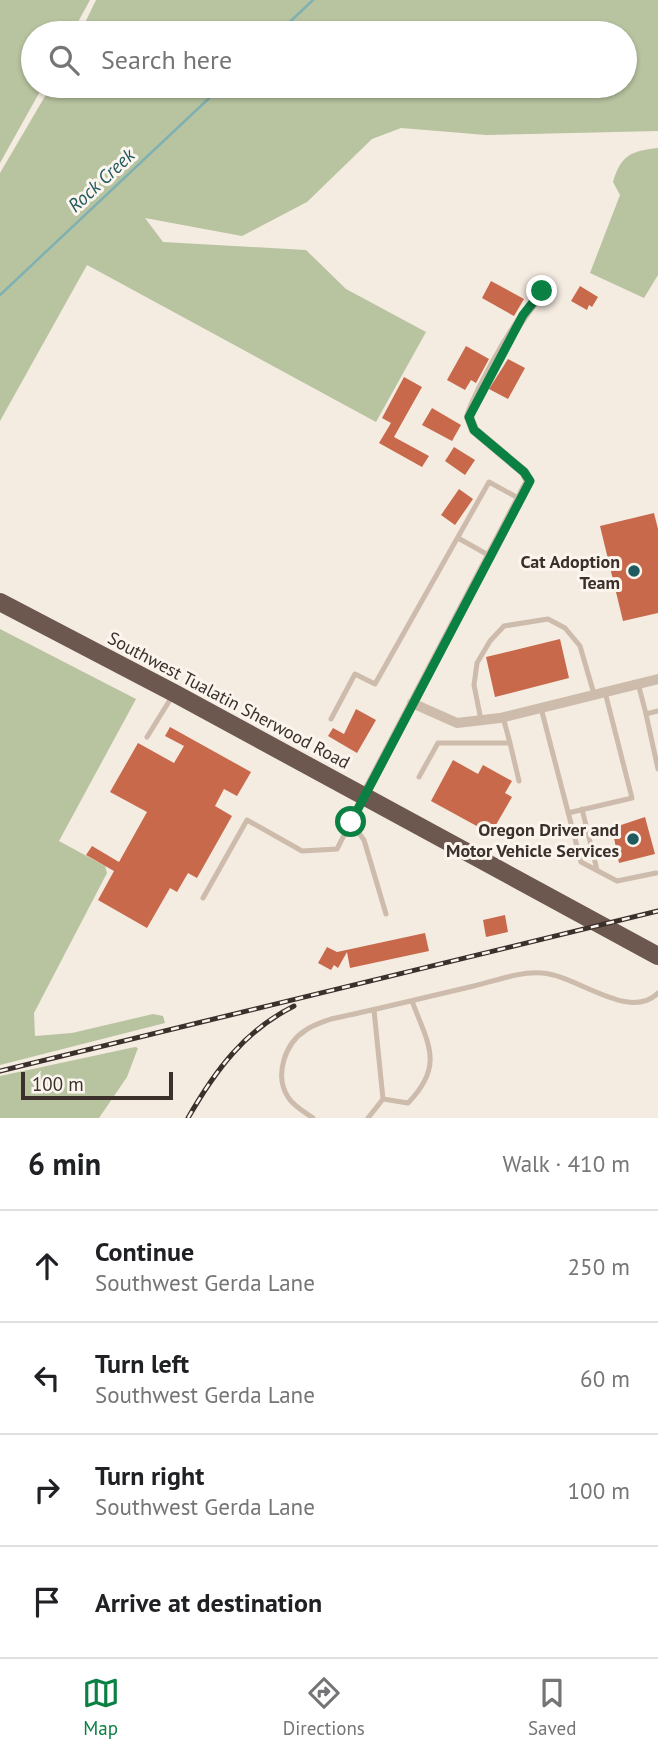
<!DOCTYPE html>
<meta charset="utf-8">
<style>
body{margin:0;font-family:"PT Sans",sans-serif;background:#f2f2f2;color:#202124}
.scale{position:absolute;left:21px;bottom:18px;width:152px;box-sizing:border-box;padding-left:7px;border:4px solid #3b302b;border-top:0;font-size:19px;line-height:24px;white-space:nowrap;color:#3b302b;-webkit-text-stroke:5px #fbf5ee;paint-order:stroke}
.stop{position:absolute;width:21px;height:21px;margin:-16px;border:5px solid #0b8043;border-radius:50%;background:#fff}
.stop.end{background:#0b8043;border-color:#fff;box-shadow:0 2px 7px #0008}
.list{margin:0;padding:0;list-style:none}
h2{display:flex;justify-content:space-between;align-items:center;height:91px;margin:0;padding:0 28px;font-size:30px}
h2 small{font-size:23px;font-weight:400;color:#757577}
.list li{display:grid;grid-template-columns:46px 1fr auto;gap:21px;align-items:center;box-sizing:border-box;height:112px;padding:0 28px;border-top:2px solid #e0e0e0}
.list b{display:block;font-size:26px;white-space:nowrap}
.list p{margin:0;font-size:23px;white-space:nowrap;color:#757577}
.list em{font-size:23px;font-style:normal;color:#757577}
.icon{flex:none;width:38px;height:38px;fill:none;stroke:currentColor;stroke-width:2;stroke-linecap:round;stroke-linejoin:round}
.map{position:relative;flex:none;width:658px;height:1118px;overflow:hidden}
.search{position:absolute;background:#fff;box-shadow:0 2px 5px #0004;left:21px;right:21px;top:21px;height:77px;display:flex;align-items:center;gap:18px;box-sizing:border-box;padding:0 24px;border-radius:38px;color:#757577;font-size:26px}
.sheet{height:539px;background:#fff}
nav{display:flex;justify-content:space-around;align-items:center;box-sizing:border-box;height:98px;border-top:2px solid #e0e0e0;background:#fff;font-size:19px;color:#757577}
nav a{display:grid;justify-items:center;gap:4px}
nav .on{color:#0b8043}
.map>svg:first-child{display:block}
.green{fill:#b8c4a0}
.lines{fill:none;stroke-linecap:round;stroke-linejoin:round}
.stream{stroke:#7fb0b2;stroke-width:2.5}
.building{fill:#c8694b}
.service{stroke:#cdbbac;stroke-width:5}
.minor{stroke:#cdbbac;stroke-width:10}
.trunk{stroke:#6c584f;stroke-width:18}
.rail-casing{stroke:#3b302b;stroke-width:5}
.rail{stroke:#fbf5ee;stroke-width:2.5;stroke-dasharray:8;stroke-linecap:butt}
.route{stroke:#0b8043;stroke-width:9}
.poi-dot{fill:#1f5a5e;stroke:#fbf5ee;stroke-width:2.5}
.labels{text-anchor:middle;dominant-baseline:central;stroke-width:6;stroke-linejoin:round;paint-order:stroke}
.poi-label{font-size:18px;font-weight:bold;fill:#3b302b;stroke:#fbf5ee;text-anchor:end}
.street-label{font-size:18px;fill:#3b302b;stroke:#fbf5ee}
.water-label{font-size:19px;font-style:italic;fill:#1f5a5e;stroke:#fbf5ee}
</style>
<div class="map">
<svg width="658" height="1118" viewBox="0 0 658 1118">
<rect width="100%" height="100%" fill="#f4ebe1"/>
<!-- green -->
<path class="green" d="M0 0H90L72 33H33V86H43L0 163Z
M96 0H658V131L486 135 401 128 372 139 307 202 242 236 145 218 163 242 306 250 346 289 426 332 376 422 87 265 0 421V173L51 86H625V33H80Z
M658 148V275L644 298 590 273 620 195 613 182C621 155 631 151 658 148Z
M0 629 136 699 59 841 105 866 107 873 34 1013 35 1036 72 1033 153 1014 163 1016 165 1023 0 1065Z
M135 1047 138 1048 127 1077 99 1118H0V1076Z"/>
<g class="lines">
<!-- stream -->
<path class="stream" d="M278 33 313 0
M0 295 222 86"/>
</g>
<!-- building -->
<path class="building" d="M491 281 524 299 514 316 482 298Z
M580 286 598 297 592 307 589 305 587 310 571 301Z
M466 346 489 359 476 383 471 380 465 390 447 380Z
M508 359 525 368 508 399 489 389Z
M404 377 422 387 394 437 429 456 422 467 379 443 391 423 382 418Z
M432 408 461 425 452 441 422 425Z
M454 447 475 460 465 475 445 461Z
M459 489 473 499 455 525 441 515Z
M654 513 658 529V613L623 621 600 526Z
M560 639 569 678 495 697 486 657Z
M356 709 376 720 357 753 328 736 333 728 344 734Z
M170 727 251 772 237 796 224 789 215 806 232 816 197 878 188 873 177 892 170 888 147 928 98 900 114 871 86 855 92 846 119 862 147 812 110 792 138 743 174 763 184 746 165 736Z
M453 760 478 774 483 765 512 781 505 793 512 797 493 830 486 826 484 830 431 801Z
M645 817 655 854 619 863 612 828Z
M505 915 508 932 486 937 483 920Z
M425 933 429 951 350 968 347 952 338 968 334 965 331 970 318 963 327 947 337 952Z"/>
<g class="lines">
<!-- service -->
<path class="service" d="M458 538 490 556
M638 683 646 714
M541 708 581 862 617 881 656 873
M658 711 646 714 658 769
M331 719 355 674 375 684 489 482 520 499
M481 720 474 685 477 663 490 641 504 626 548 619 565 628 580 646 594 694
M147 737 173 695
M510 743 519 781
M419 777 438 743H510L503 717
M582 809 597 870
M568 813 632 798 605 692
M351 822 364 840 386 914
M203 898 247 820 302 851 337 849 362 800
M383 1099 408 1103C445 1065 428 1044 412 1001
M313 1118C305 1112 293 1106 288 1097 274 1075 285 1043 306 1030 313 1025 323 1022 331 1019 379 1009 426 997 474 986 495 981 520 971 542 973 577 975 629 1022 658 993
M368 1118 383 1099 374 1010"/>
<!-- minor -->
<path class="minor" d="M412 703 457 723 500 718 658 679
M364 796 529 481 524 472 474 430 469 417C475 395 531 290 551 289"/>
<!-- trunk -->
<path class="trunk" d="M0 602 174 693 658 956"/>
<defs>
<path id="rail" d="M0 1071 658 911
M188 1118C215 1071 244 1031 294 1006"/>
</defs>
<!-- rail casing -->
<use href="#rail" class="rail-casing"/>
<!-- rail -->
<use href="#rail" class="rail"/>
</g>
<g class="lines">
<!-- route -->
<path class="route" d="M351 822 530 481 524 472 474 430 469 417 523 315 542 291"/>
</g>
<!-- markers -->
<g class="poi-dot">
<circle cx="634" cy="571" r="7"/>
<circle cx="633" cy="839" r="7"/>
</g>
<g class="labels">
<!-- poi labels -->
<g class="poi-label">
<text x="620" y="561">Cat Adoption<tspan x="620" dy="21">Team</tspan></text>
<text x="619" y="829">Oregon Driver and<tspan x="619" dy="21">Motor Vehicle Services</tspan></text>
</g>
<!-- street labels -->
<g class="street-label">
<text transform="translate(229 700) rotate(28)">Southwest Tualatin Sherwood Road</text>
</g>
<!-- water labels -->
<g class="water-label">
<text transform="translate(101 180) rotate(-43)">Rock Creek</text>
</g>
</g>
</svg>
<div class="scale">100 m</div>
<div class="stop" style="left:351px;top:822px"></div>
<div class="stop end" style="left:542px;top:291px"></div>
<div class="search"><svg class="icon" aria-label="search" viewBox="0 0 24 24"><circle cx="10" cy="10" r="6"/><path d="M15 15l6 6"/></svg>Search here</div>
</div>
<section class="sheet">
<h2>6 min<small>Walk · 410 m</small></h2>
<ul class="list">
<li><svg class="icon" aria-label="ahead" viewBox="0 0 24 24"><path d="M12 20V5M6 11l6-6 6 6"/></svg><div><b>Continue</b><p>Southwest Gerda Lane</p></div><em>250 m</em></li>
<li><svg class="icon" aria-label="left" viewBox="0 0 24 24"><path d="M17 20v-9H6M10 6l-5 5 5 5"/></svg><div><b>Turn left</b><p>Southwest Gerda Lane</p></div><em>60 m</em></li>
<li><svg class="icon" aria-label="right" viewBox="0 0 24 24"><path d="M7 20v-9h11M14 6l5 5-5 5"/></svg><div><b>Turn right</b><p>Southwest Gerda Lane</p></div><em>100 m</em></li>
<li><svg class="icon" aria-label="arrive" viewBox="0 0 24 24"><path d="M6 21V4h12l-3 4 3 4H6"/></svg><div><b>Arrive at destination</b></div></li>
</ul>
</section>
<nav>
<a class="on"><svg class="icon" aria-label="map" viewBox="0 0 24 24"><path d="M3 6l6-2 6 2 6-2v14l-6 2-6-2-6 2zM9 4v14M15 6v14"/></svg>Map</a>
<a><svg class="icon" aria-label="directions" viewBox="0 0 24 24"><path d="M12 3l9 9-9 9-9-9zM9 14v-3h6M13 9l2 2-2 2"/></svg>Directions</a>
<a><svg class="icon" aria-label="saved" viewBox="0 0 24 24"><path d="M7 4h10v16l-5-4-5 4z"/></svg>Saved</a>
</nav>
